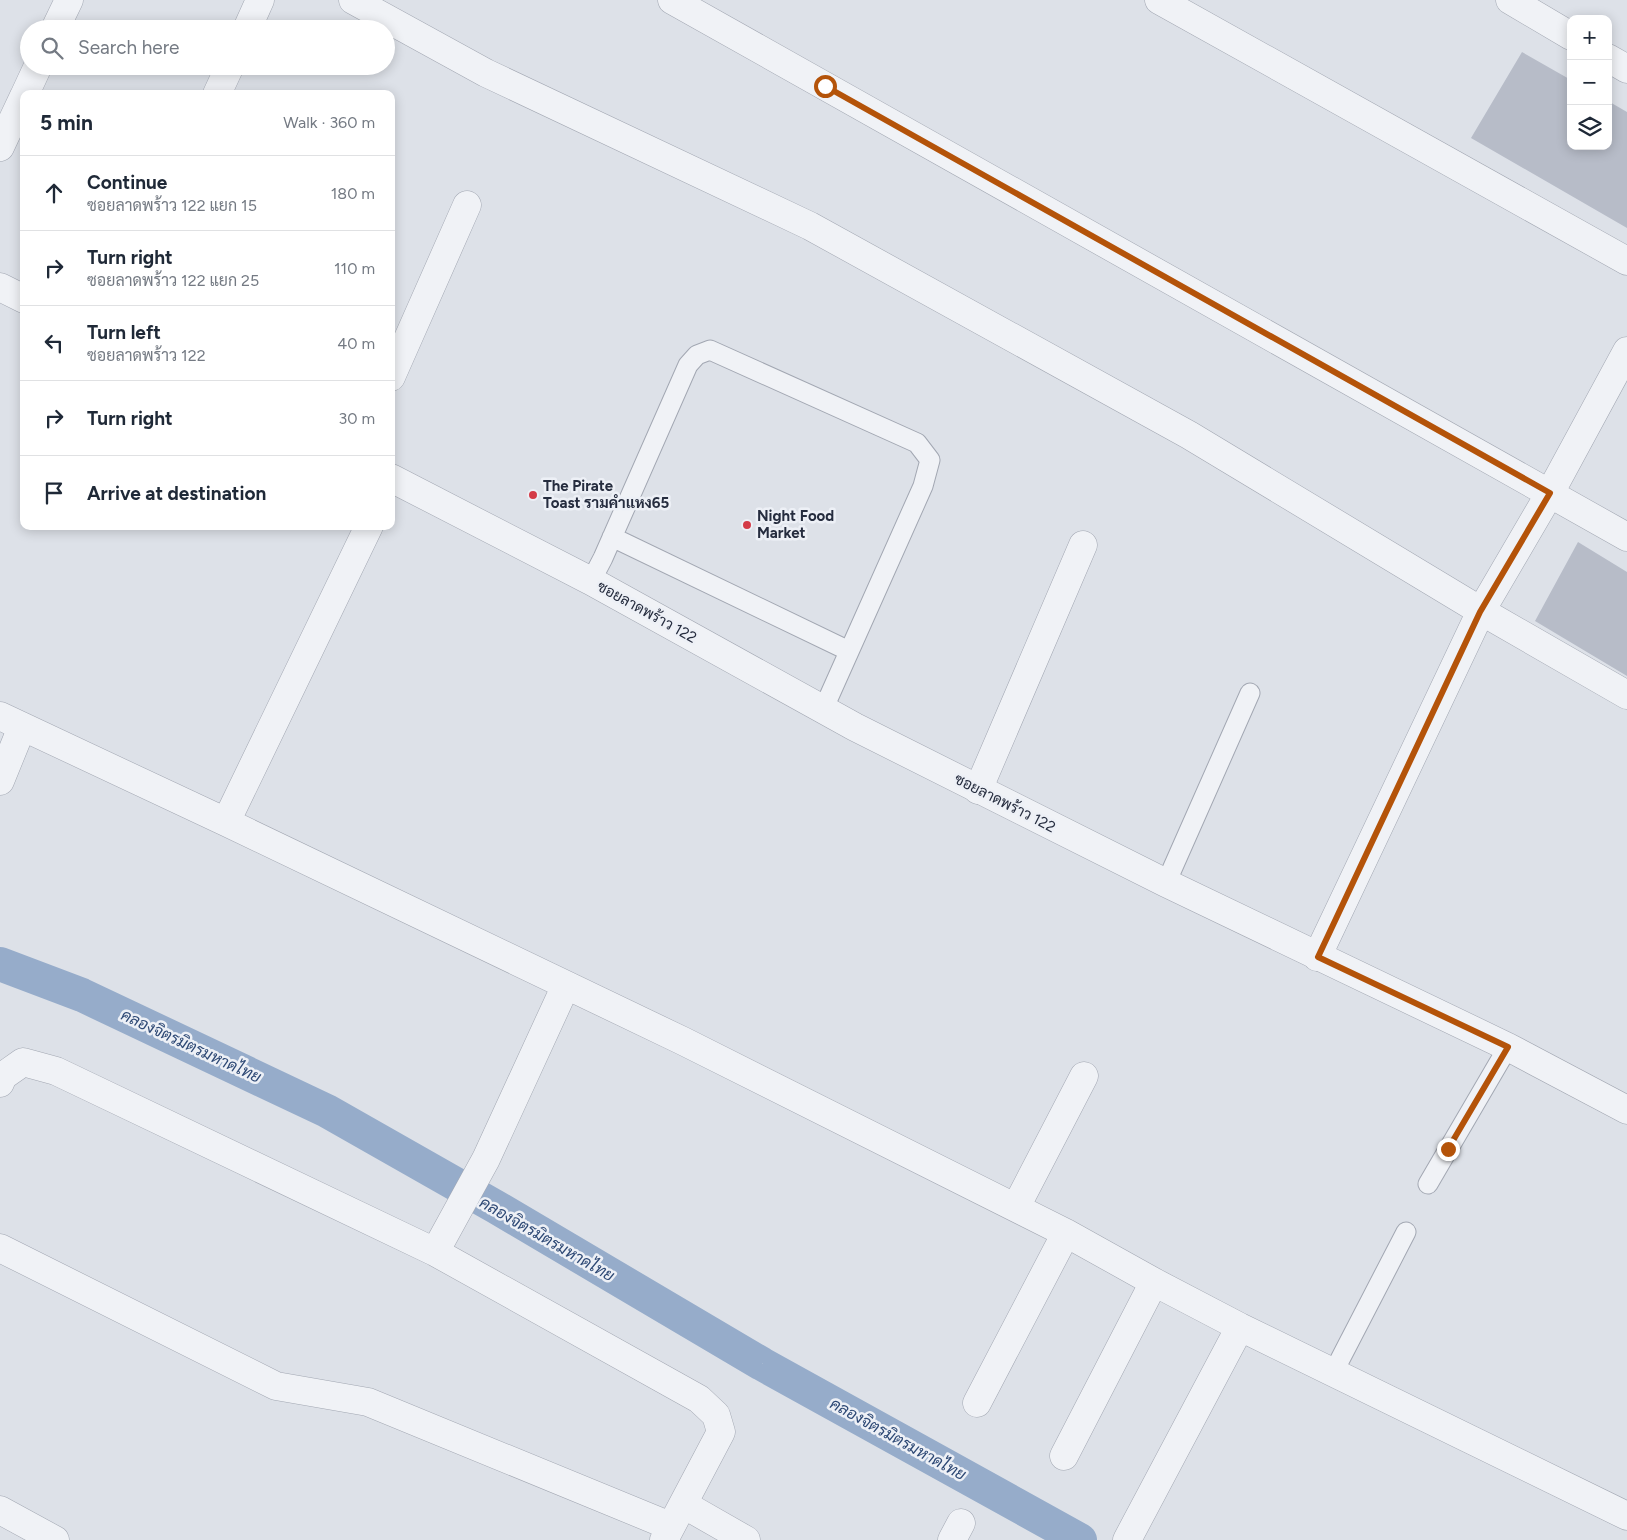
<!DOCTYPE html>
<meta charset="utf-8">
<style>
body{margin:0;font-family:Figtree,Sarabun,sans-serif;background:#f2f2f3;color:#1f2937}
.controls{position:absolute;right:15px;top:15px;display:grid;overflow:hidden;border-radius:10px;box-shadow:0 2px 12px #0003}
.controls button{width:45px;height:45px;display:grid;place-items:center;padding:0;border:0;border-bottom:1px solid #e0e1e3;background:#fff;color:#1f2937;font:25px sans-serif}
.stop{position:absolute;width:15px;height:15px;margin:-11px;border:4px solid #b45309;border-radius:50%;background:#fff}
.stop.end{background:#b45309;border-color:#fff;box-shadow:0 1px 5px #0008}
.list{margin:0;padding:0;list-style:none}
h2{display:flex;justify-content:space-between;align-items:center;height:65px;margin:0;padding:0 20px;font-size:21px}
h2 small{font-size:16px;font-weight:400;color:#747a83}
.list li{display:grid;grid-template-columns:32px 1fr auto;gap:15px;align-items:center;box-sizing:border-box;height:75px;padding:0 20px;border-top:1px solid #e0e1e3}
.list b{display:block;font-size:19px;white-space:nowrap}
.list p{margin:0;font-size:16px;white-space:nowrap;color:#747a83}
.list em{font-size:16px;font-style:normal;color:#747a83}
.icon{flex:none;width:28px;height:28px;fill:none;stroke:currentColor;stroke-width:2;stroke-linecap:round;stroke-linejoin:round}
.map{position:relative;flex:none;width:1627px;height:1540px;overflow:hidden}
.search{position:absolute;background:#fff;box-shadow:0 2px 12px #0003;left:20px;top:20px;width:375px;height:55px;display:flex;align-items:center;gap:12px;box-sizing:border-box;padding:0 18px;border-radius:28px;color:#747a83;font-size:19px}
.panel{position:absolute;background:#fff;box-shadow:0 2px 12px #0003;left:20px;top:90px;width:375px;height:440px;border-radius:10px}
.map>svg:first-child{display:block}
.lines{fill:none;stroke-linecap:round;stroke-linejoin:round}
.canal{stroke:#96acca;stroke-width:34}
.building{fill:#b7bcc8}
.service-casing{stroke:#a2a7b2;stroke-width:21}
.minor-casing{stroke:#a2a7b2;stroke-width:29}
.tertiary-casing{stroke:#a2a7b2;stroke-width:29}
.service{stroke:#f0f2f6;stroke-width:19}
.minor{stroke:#f0f2f6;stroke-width:28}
.tertiary{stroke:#f0f2f6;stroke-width:28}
.route{stroke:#b45309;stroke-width:6}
.poi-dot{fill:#d43b47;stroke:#edf0f6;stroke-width:2}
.labels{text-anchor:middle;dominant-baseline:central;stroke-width:5;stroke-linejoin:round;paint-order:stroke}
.poi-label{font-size:15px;font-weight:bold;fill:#262d3f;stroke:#edf0f6;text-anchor:start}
.street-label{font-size:15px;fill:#262d3f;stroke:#edf0f6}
.water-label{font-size:16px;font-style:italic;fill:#2e4975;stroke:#edf0f6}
</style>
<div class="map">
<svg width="1627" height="1540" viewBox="0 0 1627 1540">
<rect width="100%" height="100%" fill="#dde1e8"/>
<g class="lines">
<!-- canal -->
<path class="canal" d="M0 964 82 995 327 1111 496 1207 762 1364 1080 1540"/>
</g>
<!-- building -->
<path class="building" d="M1522 52 1571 80V146H1608V101L1627 112V228L1471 138Z
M1578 542 1627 572V676L1535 621Z"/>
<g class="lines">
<defs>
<path id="service" d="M612 537 849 651
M591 581 603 558 688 365 697 355 710 350 917 443 930 460 923 486 823 710
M1166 883 1250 693
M1428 1184 1508 1047
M1333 1373 1406 1232"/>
<path id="minor" d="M353 0 486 73 810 226 1189 435 1481 611 1627 695
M672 0 1627 537
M1159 0 1627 261
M1510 0 1571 36
M55 29 69 0
M247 29 260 0
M1608 58 1627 69
M25 94 38 66
M217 94 230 66
M0 147 24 96
M391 377 467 205
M0 716 226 822 683 1041 1066 1233 1154 1282 1240 1327 1627 1516
M0 781 22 727
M978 790 1083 545
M226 822 369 526
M1317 957 1481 611 1550 493 1627 351
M0 1083 3 1076 23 1062 56 1071 435 1252 699 1399 716 1415 721 1432 664 1540
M1016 1207 1084 1076
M0 1248 276 1386 368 1402 670 1526
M435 1252 486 1159 566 985
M977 1403 1066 1233
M1064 1456 1154 1282
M683 1504 746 1540
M0 1510 55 1540
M952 1540 961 1523
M1127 1540 1240 1327"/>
<path id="tertiary" d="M0 287 24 299
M391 478 591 581 855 727 1166 883 1508 1047 1627 1110"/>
</defs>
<!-- service casing -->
<use href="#service" class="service-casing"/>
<!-- minor casing -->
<use href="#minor" class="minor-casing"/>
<!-- tertiary casing -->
<use href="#tertiary" class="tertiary-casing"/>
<!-- service -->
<use href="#service" class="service"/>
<!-- minor -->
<use href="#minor" class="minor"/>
<!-- tertiary -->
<use href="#tertiary" class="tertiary"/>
</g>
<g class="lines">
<!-- route -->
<path class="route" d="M825 86 1550 493 1480 612 1318 957 1508 1047 1448 1149"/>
</g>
<!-- markers -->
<g class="poi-dot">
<circle cx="533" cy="495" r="5"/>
<circle cx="747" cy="525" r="5"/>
</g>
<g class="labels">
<!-- poi labels -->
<g class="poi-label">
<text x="543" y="486">The Pirate<tspan x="543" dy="17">Toast รามคำแหง65</tspan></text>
<text x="757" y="516">Night Food<tspan x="757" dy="17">Market</tspan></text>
</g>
<!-- street labels -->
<g class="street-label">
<text transform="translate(647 612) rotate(29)">ซอยลาดพร้าว 122</text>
<text transform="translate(1005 803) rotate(27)">ซอยลาดพร้าว 122</text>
</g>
<!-- water labels -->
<g class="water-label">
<text transform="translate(191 1046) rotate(25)">คลองจิตรมิตรมหาดไทย</text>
<text transform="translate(547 1239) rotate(30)">คลองจิตรมิตรมหาดไทย</text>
<text transform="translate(898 1439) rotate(29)">คลองจิตรมิตรมหาดไทย</text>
</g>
</g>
</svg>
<div class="controls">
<button>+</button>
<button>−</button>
<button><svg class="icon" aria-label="layers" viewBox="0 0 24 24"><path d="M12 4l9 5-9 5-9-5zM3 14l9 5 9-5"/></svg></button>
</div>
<div class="stop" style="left:825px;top:86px"></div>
<div class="stop end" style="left:1448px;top:1149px"></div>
<div class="search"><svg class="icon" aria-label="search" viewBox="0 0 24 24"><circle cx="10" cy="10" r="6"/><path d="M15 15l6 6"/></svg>Search here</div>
<section class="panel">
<h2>5 min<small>Walk · 360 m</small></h2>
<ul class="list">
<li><svg class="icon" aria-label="ahead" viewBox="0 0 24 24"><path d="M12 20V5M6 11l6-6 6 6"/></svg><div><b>Continue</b><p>ซอยลาดพร้าว 122 แยก 15</p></div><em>180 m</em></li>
<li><svg class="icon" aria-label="right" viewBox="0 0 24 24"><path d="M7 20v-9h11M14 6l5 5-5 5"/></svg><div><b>Turn right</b><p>ซอยลาดพร้าว 122 แยก 25</p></div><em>110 m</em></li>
<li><svg class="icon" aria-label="left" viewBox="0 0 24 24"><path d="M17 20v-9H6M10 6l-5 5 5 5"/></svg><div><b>Turn left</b><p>ซอยลาดพร้าว 122</p></div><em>40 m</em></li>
<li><svg class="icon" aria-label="right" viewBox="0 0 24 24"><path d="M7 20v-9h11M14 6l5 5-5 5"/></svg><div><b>Turn right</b></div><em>30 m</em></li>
<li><svg class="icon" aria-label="arrive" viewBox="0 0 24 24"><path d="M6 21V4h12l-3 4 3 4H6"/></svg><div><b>Arrive at destination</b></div></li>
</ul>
</section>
</div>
